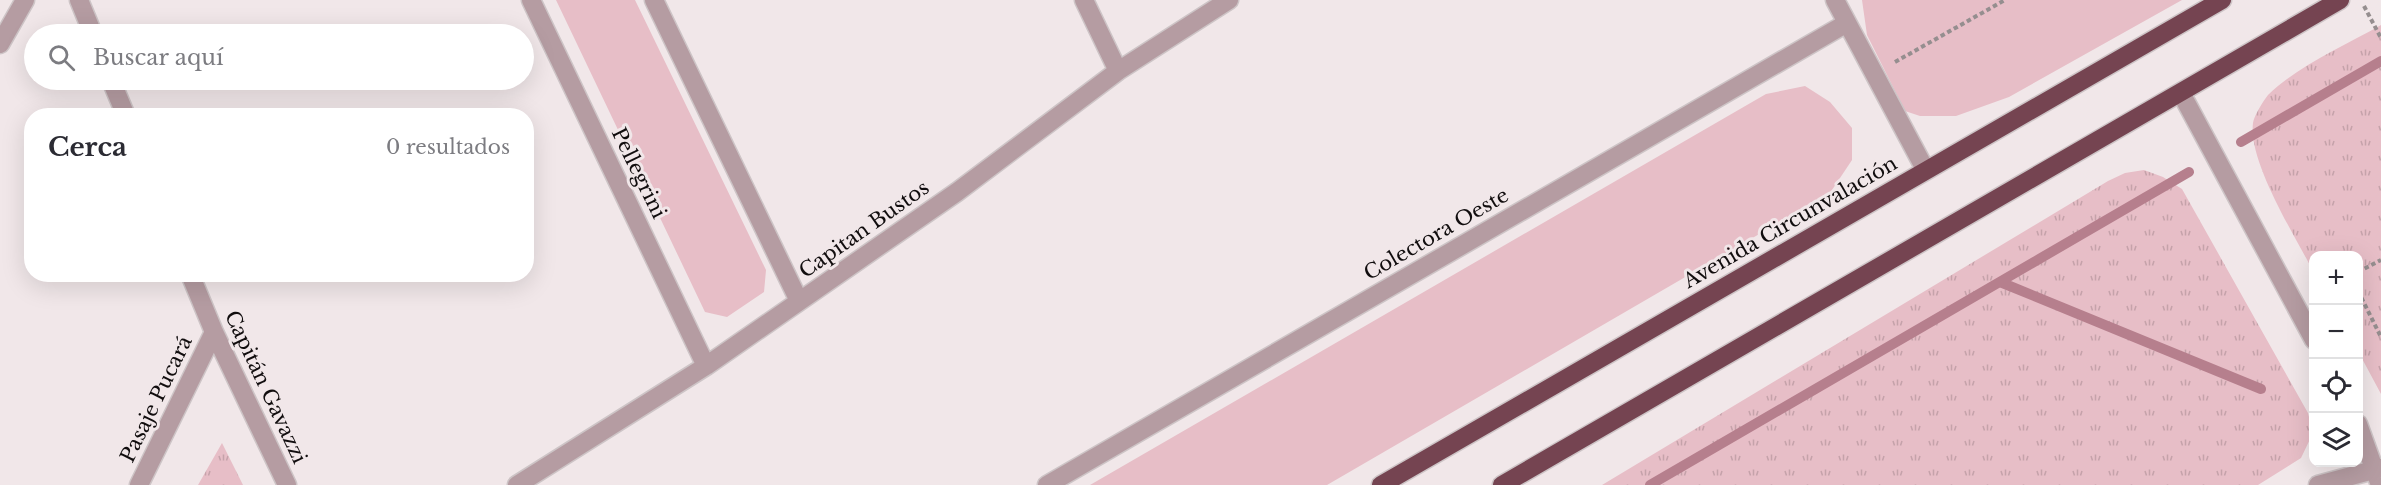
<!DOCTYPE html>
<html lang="es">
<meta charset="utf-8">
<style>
body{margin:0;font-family:"Libre Baskerville",serif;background:#f7f7f7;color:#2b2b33}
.controls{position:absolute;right:18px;bottom:18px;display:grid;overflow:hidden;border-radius:12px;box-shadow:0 6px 24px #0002}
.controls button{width:54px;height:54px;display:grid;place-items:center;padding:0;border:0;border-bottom:2px solid #e1e1e2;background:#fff;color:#2b2b33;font:30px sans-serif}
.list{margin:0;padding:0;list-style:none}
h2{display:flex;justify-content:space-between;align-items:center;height:78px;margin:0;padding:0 24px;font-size:26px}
h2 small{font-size:20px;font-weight:400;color:#7c7c81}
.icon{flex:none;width:33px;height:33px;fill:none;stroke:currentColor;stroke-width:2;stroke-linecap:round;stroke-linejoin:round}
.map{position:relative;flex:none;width:2381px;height:485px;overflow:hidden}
.search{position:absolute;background:#fff;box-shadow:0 6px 24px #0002;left:24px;top:24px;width:510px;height:66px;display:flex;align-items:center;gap:15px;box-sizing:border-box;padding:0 21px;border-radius:33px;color:#7c7c81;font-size:22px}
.panel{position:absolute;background:#fff;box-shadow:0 6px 24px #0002;left:24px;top:108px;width:510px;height:174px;border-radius:24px}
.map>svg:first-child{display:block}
.grass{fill:#e7bec7}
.park{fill:url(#park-tufts)}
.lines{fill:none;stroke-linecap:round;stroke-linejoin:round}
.stream{stroke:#b67f8d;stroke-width:10}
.minor-casing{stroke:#cdc4c6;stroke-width:21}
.highway-casing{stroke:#cdc4c6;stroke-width:21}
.path{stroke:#958e8f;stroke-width:4;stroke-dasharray:4.5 3;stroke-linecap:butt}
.minor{stroke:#b59ca2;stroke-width:18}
.highway{stroke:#754451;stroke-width:18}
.labels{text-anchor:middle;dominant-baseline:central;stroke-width:6;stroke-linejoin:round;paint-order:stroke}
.street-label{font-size:20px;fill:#110d0e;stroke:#f1e7e9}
</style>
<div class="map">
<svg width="2381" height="485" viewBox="0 0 2381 485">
<defs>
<pattern id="park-tufts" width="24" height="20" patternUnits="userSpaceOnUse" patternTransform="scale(1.5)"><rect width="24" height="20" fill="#e7bec7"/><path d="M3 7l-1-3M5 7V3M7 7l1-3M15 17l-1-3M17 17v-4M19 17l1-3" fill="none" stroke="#c5a2aa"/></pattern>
</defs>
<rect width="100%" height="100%" fill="#f1e7e9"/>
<!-- grass -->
<path class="grass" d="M556 0H635L766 270 764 292 727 317 705 312Z
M1862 0H2182L2009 97 1956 116H1920L1905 111 1867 35Z
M1805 86 1830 102 1852 128V160L1830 193 1327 485H1090L1766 94Z"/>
<!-- park -->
<path class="park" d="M2381 25V394L2359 353 2358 255H2314L2313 271C2295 236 2248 162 2253 123 2254 116 2263 101 2268 95 2299 65 2344 46 2381 25Z
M2144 170 2163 177 2182 189 2308 413 2313 433 2301 458 2258 485H1602L2108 181 2125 173Z
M222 443 243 485H198Z"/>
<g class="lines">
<!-- stream -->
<path class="stream" d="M2241 142 2381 61
M2000 282 2261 389
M1650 485 2189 172"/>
<defs>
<path id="minor" d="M79 0 93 34
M531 0 706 366
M654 0 799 301
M1084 0 1118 71
M1835 0 1925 169
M0 44 25 0
M111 80 126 116
M2181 93 2314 340
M190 274 214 332 287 485
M2358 424 2380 485
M139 485 214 332
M517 485 706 366 957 192 1118 71 1229 0
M1047 485 1847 23
M2318 485 2381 468"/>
<path id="highway" d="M1381 485 2222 0
M1502 485 2340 0"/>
</defs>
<!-- minor casing -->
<use href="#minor" class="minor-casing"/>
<!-- highway casing -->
<use href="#highway" class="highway-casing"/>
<!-- path -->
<path class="path" d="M2364 6 2381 38
M1895 62 2005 0
M2358 272 2381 260
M2358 291 2381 337"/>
<!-- minor -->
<use href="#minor" class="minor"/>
<!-- highway -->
<use href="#highway" class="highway"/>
</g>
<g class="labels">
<!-- street labels -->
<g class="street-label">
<text transform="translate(639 173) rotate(64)">Pellegrini</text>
<text transform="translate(1790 222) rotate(-30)">Avenida Circunvalación</text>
<text transform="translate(864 229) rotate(-35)">Capitan Bustos</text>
<text transform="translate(1436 234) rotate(-30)">Colectora Oeste</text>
<text transform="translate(266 387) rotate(65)">Capitán Gavazzi</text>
<text transform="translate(156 399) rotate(-64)">Pasaje Pucará</text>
</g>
</g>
</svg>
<div class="controls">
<button>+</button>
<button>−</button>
<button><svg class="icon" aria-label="locate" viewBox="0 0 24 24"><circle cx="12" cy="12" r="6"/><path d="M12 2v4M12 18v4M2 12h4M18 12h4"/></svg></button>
<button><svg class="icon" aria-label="layers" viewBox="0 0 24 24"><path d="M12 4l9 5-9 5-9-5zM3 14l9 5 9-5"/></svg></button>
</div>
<div class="search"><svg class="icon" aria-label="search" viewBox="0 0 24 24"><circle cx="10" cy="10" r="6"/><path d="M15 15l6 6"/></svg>Buscar aquí</div>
<section class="panel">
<h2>Cerca<small>0 resultados</small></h2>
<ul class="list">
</ul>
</section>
</div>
